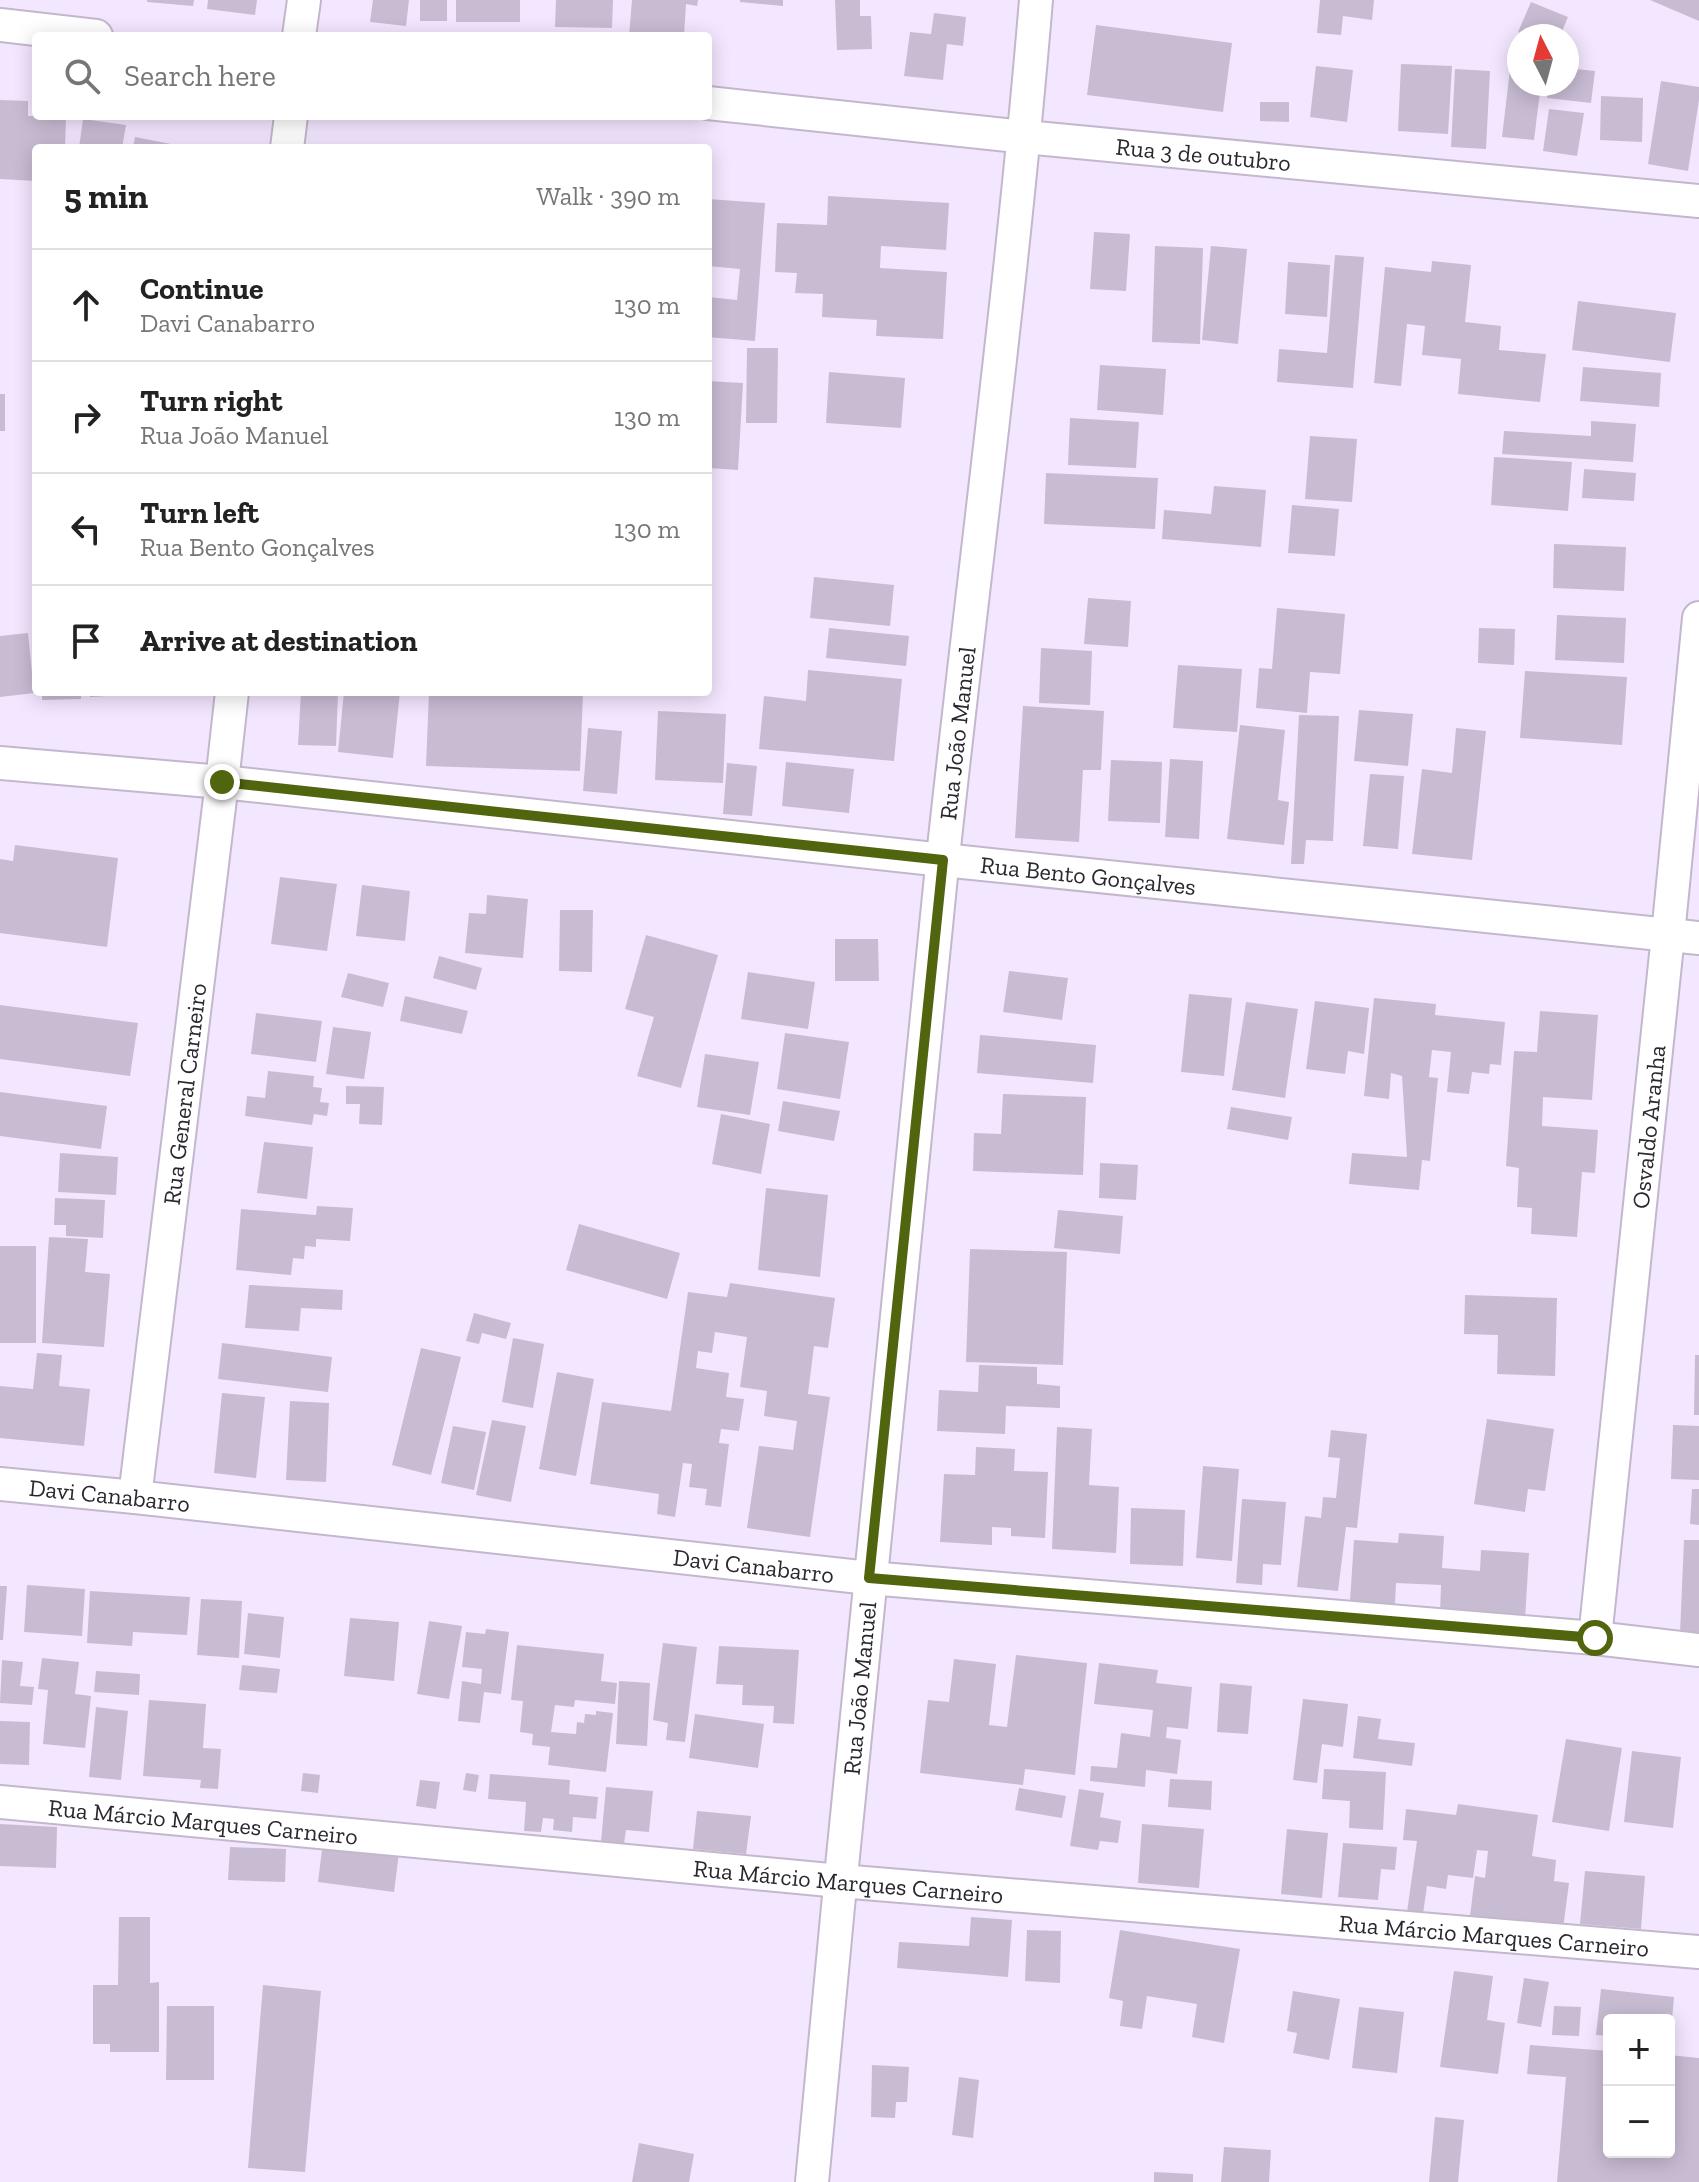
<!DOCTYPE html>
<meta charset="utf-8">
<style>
body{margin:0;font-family:"Zilla Slab",serif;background:#f6f6f6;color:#222}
.controls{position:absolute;right:24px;bottom:24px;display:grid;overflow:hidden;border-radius:8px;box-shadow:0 4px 20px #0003}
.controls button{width:72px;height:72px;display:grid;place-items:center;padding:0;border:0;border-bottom:2px solid #e0e0e0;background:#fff;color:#222;font:40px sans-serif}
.compass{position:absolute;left:1507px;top:24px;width:72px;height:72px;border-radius:50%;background:#fff;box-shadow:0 4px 20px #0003;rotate:354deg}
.stop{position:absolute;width:24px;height:24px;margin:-18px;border:6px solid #51640e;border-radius:50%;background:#fff}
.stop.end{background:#51640e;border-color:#fff;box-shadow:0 2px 8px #0008}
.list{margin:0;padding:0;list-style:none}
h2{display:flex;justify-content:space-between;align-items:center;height:104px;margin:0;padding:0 32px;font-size:34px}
h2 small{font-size:26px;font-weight:400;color:#767676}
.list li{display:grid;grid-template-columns:52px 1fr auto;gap:24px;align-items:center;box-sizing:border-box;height:112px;padding:0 32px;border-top:2px solid #e0e0e0}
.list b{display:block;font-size:30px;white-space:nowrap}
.list p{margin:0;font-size:26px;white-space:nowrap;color:#767676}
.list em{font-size:26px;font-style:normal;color:#767676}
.icon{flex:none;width:44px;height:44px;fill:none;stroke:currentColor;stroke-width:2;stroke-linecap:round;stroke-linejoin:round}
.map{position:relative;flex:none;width:1699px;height:2182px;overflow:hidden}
.search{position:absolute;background:#fff;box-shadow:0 4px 20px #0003;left:32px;top:32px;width:680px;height:88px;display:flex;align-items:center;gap:20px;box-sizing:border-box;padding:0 28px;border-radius:8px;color:#767676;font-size:30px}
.panel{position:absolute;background:#fff;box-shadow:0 4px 20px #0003;left:32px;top:144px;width:680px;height:552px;border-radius:8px}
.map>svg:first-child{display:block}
.building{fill:#c8bcd3}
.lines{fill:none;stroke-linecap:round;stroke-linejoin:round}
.minor-casing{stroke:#c3b7ce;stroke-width:36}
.minor{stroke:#fff;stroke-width:32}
.route{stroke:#51640e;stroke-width:10}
.labels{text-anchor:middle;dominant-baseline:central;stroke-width:6;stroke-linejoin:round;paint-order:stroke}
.street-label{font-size:24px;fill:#2b262f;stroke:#fbf9fd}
</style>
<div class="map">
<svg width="1699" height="2182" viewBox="0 0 1699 2182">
<rect width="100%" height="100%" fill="#f3e7ff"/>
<!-- building -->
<path class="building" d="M147 0H194L193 6 147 2Z
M208 0H257L255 15 207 9Z
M373 0H409L406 26 370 22Z
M420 0H447V21H420Z
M456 0H520V22H456Z
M556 0H613L612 28 555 27Z
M632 0H698L697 6 686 4 684 36H629Z
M740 0H783V6L740 2Z
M835 0H860V16H871L872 49 837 50Z
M1320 0H1374L1372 20 1343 16 1341 35 1317 33Z
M1650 0H1699V21Z
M1531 2 1568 17 1560 36H1528L1518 32Z
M934 13 966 17 963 46 947 44 943 80 904 76 910 32 931 34Z
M1096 25 1232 43 1223 112 1087 95Z
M1511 61 1519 62V84H1541L1534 140 1502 137Z
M1401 64 1452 66 1448 134 1398 131Z
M1316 66 1353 70 1347 122 1310 117Z
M1567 68 1595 71 1591 103 1547 98 1549 84H1567Z
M1455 69 1490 71 1486 149 1451 147Z
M1661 81 1699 87V100L1688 171 1648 164Z
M1601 96 1643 98 1642 142 1600 140Z
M0 100 28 101V116L66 117 65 148H36V181L0 179Z
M1260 102H1289V122L1260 121Z
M1549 109 1584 113 1577 156 1543 151Z
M83 119 126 125 122 148H79Z
M135 137 186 147V148H133Z
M828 196 949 203 946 250 881 246 880 268 947 272 943 339 876 336 877 320 822 317 823 294 795 293 797 273 775 272 777 223 827 225Z
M708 199 765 203 755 341 708 337V297L737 300 740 269 708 266Z
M1094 232 1130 234 1126 291 1090 289Z
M1155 246 1203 248 1200 344 1152 342Z
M1211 246 1247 249 1238 344 1202 340Z
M1335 255 1364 257 1353 388 1277 382 1279 349 1327 353Z
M1432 261 1471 265 1465 322 1501 326 1499 350 1546 354 1540 402 1458 394 1461 359 1422 355 1425 326 1407 324 1401 386 1374 383 1385 267 1431 272Z
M1288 262 1330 265 1327 317 1285 314Z
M1578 301 1676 313 1670 362 1572 350Z
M747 348H778L777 423H746Z
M1100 365 1166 369 1163 415 1097 410Z
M1583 367 1661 373 1659 407 1580 401Z
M829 372 905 378 901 428 826 423Z
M708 381 743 383 738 470 708 468Z
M0 394H5V431H0Z
M1070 418 1139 422 1136 468 1068 465Z
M1591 421 1636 424 1633 462 1502 454 1504 431 1591 436Z
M1310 436 1357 439 1352 502 1305 499Z
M1494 457 1572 462 1568 511 1491 505Z
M1584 469 1636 473 1634 501 1582 498Z
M1046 473 1158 478 1155 529 1044 524Z
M1214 486 1266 490 1261 547 1162 539 1164 510 1211 514Z
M1292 505 1339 509 1335 556 1288 553Z
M1554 544 1626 547 1624 591 1553 588Z
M814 577 894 585 890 626 810 618Z
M1088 598 1131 601 1128 647 1084 644Z
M1277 608 1345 614 1340 674 1310 672 1307 713 1256 708 1259 668 1272 669Z
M1557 615 1626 618 1624 663 1555 660Z
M829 628 909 636 906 666 826 658Z
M1479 628 1515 629 1514 665 1478 663Z
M28 633 34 693 0 697V636Z
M1041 648 1092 651 1090 705 1039 703Z
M1178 665 1242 669 1237 732 1173 728Z
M808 670 902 679 894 761 759 749 764 696 806 701Z
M1525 671 1627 677 1622 745 1520 738Z
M42 692H81V699L42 700Z
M90 692H136V694L90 697Z
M301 692H338L336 746 298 745Z
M344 692H400L393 758 338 752Z
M429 692H583L580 771 426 766Z
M1023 706 1104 711 1101 770H1083L1079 842 1015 838Z
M1359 710 1413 714 1408 766 1354 761Z
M658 711 726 714 723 783 655 780Z
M1299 715 1339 716 1333 841 1306 840 1304 864H1291Z
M1240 725 1285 730 1278 800 1289 802 1284 845 1227 839Z
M588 728 622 731 617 794 583 791Z
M1456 728 1486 731 1472 860 1412 854 1422 769 1452 773Z
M1170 759 1203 761 1199 839 1165 837Z
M1111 760 1162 762 1160 823 1108 821Z
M786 762 854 769 849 813 782 806Z
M727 763 757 766 752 816 723 814Z
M1370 774 1404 776 1398 849 1363 846Z
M15 845 118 858 107 947 0 933V859L13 861Z
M280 877 337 884 327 951 271 944Z
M362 885 410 891 405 941 356 936Z
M487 895 528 899 523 958 465 953 469 913 486 914Z
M560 910H593L592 972 559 971Z
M646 935 718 955 681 1088 637 1076 654 1017 625 1009Z
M835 939H878L879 981H835Z
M439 956 482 968 476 990 433 978Z
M1009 971 1068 978 1062 1020 1003 1012Z
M748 972 815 982 808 1029 741 1019Z
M348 973 389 983 383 1007 341 997Z
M1189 994 1232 998 1224 1076 1181 1072Z
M405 996 468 1011 462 1034 400 1021Z
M1374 998 1436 1004 1435 1015 1505 1022 1501 1065 1490 1064 1489 1074 1472 1072 1469 1094 1447 1092 1451 1052 1432 1050 1429 1077 1438 1078 1430 1161 1422 1160 1419 1190 1349 1184 1352 1153 1407 1157 1402 1076 1391 1073 1389 1099 1364 1096Z
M1315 1001 1369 1008 1364 1054 1348 1051 1345 1074 1306 1069Z
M1246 1002 1298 1009 1285 1098 1232 1090Z
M0 1005 138 1023 130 1076 0 1059Z
M1540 1011 1598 1015 1592 1100 1543 1097 1542 1126 1598 1130 1595 1173 1582 1172 1577 1237 1531 1234 1532 1208 1517 1207 1519 1168 1506 1166 1514 1051 1537 1052Z
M256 1013 322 1021 316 1062 251 1054Z
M333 1027 371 1032 364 1079 326 1074Z
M785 1033 849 1042 840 1099 777 1089Z
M980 1035 1096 1045 1093 1083 977 1073Z
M705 1054 759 1062 750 1115 697 1107Z
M268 1071 314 1076 313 1087 322 1088 320 1102 329 1103 327 1116 314 1114 312 1125 245 1116 247 1096 265 1098Z
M346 1086 384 1087 382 1125 359 1124 360 1104H346Z
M0 1092 107 1106 101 1149 0 1136Z
M1003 1094 1086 1097 1083 1175 973 1171 974 1133 1001 1134Z
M783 1101 840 1111 834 1141 778 1131Z
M1231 1107 1292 1117 1288 1140 1227 1129Z
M721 1114 770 1124 761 1174 712 1164Z
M264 1142 313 1147 307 1199 257 1193Z
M60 1153 118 1157 116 1195 58 1192Z
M1100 1163 1138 1165 1136 1200 1099 1198Z
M766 1188 828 1195 820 1277 758 1270Z
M55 1198 105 1200 103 1238 66 1236V1225H54Z
M317 1206 353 1208 350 1241 316 1239V1247L305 1246 304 1259 293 1258 291 1275 236 1270 241 1209 316 1215Z
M1058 1210 1123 1216 1120 1254 1054 1248Z
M579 1224 680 1253 667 1299 566 1270Z
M49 1237 88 1239 85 1272 110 1274 104 1347 42 1343Z
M0 1246H36V1343H0Z
M970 1249 1067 1252 1063 1365 966 1362Z
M730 1283 835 1298 828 1348 814 1346 808 1394 830 1397 810 1537 747 1528 759 1446 793 1450 797 1421 764 1416 767 1391 740 1387 747 1337 715 1332 712 1353 698 1351 696 1368 729 1373 726 1397 744 1399 739 1431 721 1429 719 1443 729 1444 721 1507 705 1505 707 1489 689 1487 692 1464 683 1463 675 1517 657 1514 659 1494 590 1484 602 1402 671 1411 688 1292 727 1297Z
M249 1285 343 1290 342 1310 301 1308 299 1331 245 1328Z
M1465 1295 1557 1298 1555 1376 1497 1374 1498 1335 1464 1334Z
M474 1313 511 1323 506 1339 482 1333 479 1344 466 1341Z
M513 1338 544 1344 533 1408 502 1402Z
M222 1343 332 1357 328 1392 218 1379Z
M421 1348 461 1357 431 1475 392 1465Z
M37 1353 62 1355 59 1386 90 1389 84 1446 0 1438V1386L33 1389Z
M1695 1355H1699V1415H1694Z
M979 1365 1037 1367V1384L1060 1386V1408L1006 1406 1005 1434 937 1431 939 1390 978 1392Z
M557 1372 594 1379 576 1476 539 1469Z
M222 1393 265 1397 256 1478 214 1473Z
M290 1401 329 1403 326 1482 286 1480Z
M1487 1419 1554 1429 1545 1491 1528 1489 1525 1512 1474 1504Z
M492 1420 526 1426 511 1502 476 1495Z
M1673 1425 1699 1426V1480L1671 1479Z
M453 1426 486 1432 474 1490 441 1483Z
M1057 1427 1092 1429 1089 1485 1119 1487 1116 1553 1052 1549Z
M1331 1430 1367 1434 1357 1528 1346 1527 1338 1591 1297 1587 1305 1516 1321 1518 1323 1497 1336 1498 1340 1458 1328 1457Z
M976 1447 1015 1449 1014 1471 1048 1472 1045 1538 1011 1536V1528L992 1527V1545L940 1542 944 1474 975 1475Z
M1203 1466 1239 1469 1232 1561 1196 1558Z
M1692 1489H1699V1525L1690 1524Z
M1242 1499 1286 1502 1281 1565 1263 1564 1262 1585 1236 1583Z
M1131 1508 1185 1510 1183 1566 1130 1564Z
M1399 1533 1444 1536 1442 1568 1480 1571 1481 1550 1529 1553 1525 1619 1440 1614 1441 1585 1396 1583 1395 1604 1350 1601 1354 1540 1398 1543Z
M1684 1540H1699V1634L1680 1633Z
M27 1585 85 1589 82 1636 24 1632Z
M0 1586H7L3 1640H0Z
M90 1591 190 1597 187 1635 133 1632 132 1646 87 1643Z
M201 1599 242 1601 239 1658 197 1655Z
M248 1613 284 1617 280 1658 244 1654Z
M350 1618 399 1622 394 1681 344 1676Z
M429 1621 462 1626 449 1699 417 1694Z
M486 1629 509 1632 501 1694 484 1692 480 1723 458 1721 462 1681 481 1684 482 1669 462 1667 466 1632 485 1634Z
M663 1643 697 1647 685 1742 666 1740 668 1723 653 1720Z
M517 1645 604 1654 601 1681 617 1683 615 1704 575 1700 574 1707 555 1705 551 1732 576 1734 577 1722 584 1723 585 1714 596 1715V1711L613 1713 606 1772 548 1765 550 1747 532 1745 533 1734 520 1732 523 1701 511 1700Z
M719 1646 799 1650 794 1724 773 1723 774 1706 742 1705 743 1685 716 1684Z
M1016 1655 1087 1663 1075 1775 1025 1769 1023 1785 920 1773 928 1700 949 1702 954 1659 996 1664 989 1725 1007 1727Z
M42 1658 79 1662 75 1694 91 1696 85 1748 43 1744 48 1690 38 1689Z
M2 1660 23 1662 20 1686 34 1687 32 1705 0 1703Z
M1099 1663 1158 1670 1156 1683 1192 1687 1188 1729 1167 1727 1166 1738 1181 1740 1177 1774 1146 1770 1145 1787 1090 1781 1091 1766 1117 1768 1121 1733 1150 1737 1153 1710 1094 1704Z
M242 1665 280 1669 277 1693 239 1690Z
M96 1671 140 1674 139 1695 94 1692Z
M619 1681 650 1683 647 1746 616 1744Z
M1220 1683 1252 1686 1248 1734 1217 1732Z
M1303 1699 1348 1704 1343 1747 1322 1744 1317 1783 1293 1780Z
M149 1700 206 1704 203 1748 221 1749 218 1789 200 1788 201 1780 143 1776Z
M96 1707 128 1711 121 1780 89 1777Z
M695 1714 764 1724 758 1768 689 1758Z
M1358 1716 1381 1719 1378 1739 1415 1743 1412 1766 1353 1758Z
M0 1721 30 1722 29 1765 0 1764Z
M1566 1739 1622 1748 1609 1831 1552 1822Z
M1632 1751 1681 1757 1673 1828 1624 1822Z
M1324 1769 1386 1772 1383 1830 1349 1828 1350 1801 1322 1799Z
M303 1773 320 1775 318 1793 301 1791Z
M466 1773 479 1775 476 1792 463 1790Z
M490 1774 570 1780 569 1794 598 1797 596 1819 573 1817 572 1832 553 1830 554 1819 543 1818 541 1832 524 1831 526 1802 488 1799Z
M1170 1779 1212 1781 1211 1810 1168 1807Z
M420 1780 440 1782 436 1809 416 1806Z
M606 1787 653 1791 649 1832 626 1830 624 1844 601 1842Z
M1019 1788 1066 1796 1062 1818 1015 1810Z
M1079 1789 1104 1793 1100 1817 1121 1821 1118 1843 1100 1841 1098 1850 1070 1846Z
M1458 1804 1538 1815 1532 1856 1556 1860 1554 1881 1569 1883 1563 1929 1470 1916 1475 1876 1485 1878 1488 1851 1477 1850 1473 1878 1448 1875 1446 1889 1427 1886 1423 1914 1407 1912 1417 1841 1403 1840 1406 1809 1456 1815Z
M697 1811 751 1816 746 1854 693 1849Z
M0 1824 57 1827 56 1868 0 1866Z
M1142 1824 1204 1829 1199 1888 1138 1883Z
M1287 1829 1328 1833 1322 1898 1281 1894Z
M323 1842 399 1853 394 1892 318 1882Z
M1343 1843 1397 1847 1395 1870 1381 1869 1378 1900 1338 1897Z
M230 1847 286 1849 285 1882 228 1880Z
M1585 1871 1645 1876 1641 1929 1580 1924Z
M119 1917H150V1983L159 1982V2052H110V2044H93V1985H118Z
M971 1917 1012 1920 1008 1977 897 1968 899 1942 969 1946Z
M1027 1930 1061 1931 1060 1983 1025 1981Z
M1120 1930 1240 1949 1224 2043 1192 2037 1197 2004 1147 1996 1142 2029 1120 2026 1123 2001 1109 1998Z
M1454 1971 1493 1976 1487 2020 1505 2023 1498 2074 1440 2067Z
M1524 1978 1549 1982 1541 2027 1517 2023Z
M263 1985 321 1991 305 2172 248 2168Z
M1601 1989 1674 1997 1672 2020H1609V2036L1596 2035Z
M1293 1991 1340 1999 1329 2060 1293 2053 1297 2033 1287 2031Z
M167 2006H214V2080H166Z
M1554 2006 1581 2007 1579 2036 1552 2035Z
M1359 2007 1404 2012 1397 2073 1352 2068Z
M1530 2045 1609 2051V2152H1669V2055L1699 2058V2182H1557L1566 2077 1527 2074Z
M872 2065 909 2067 907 2102H896L895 2118 871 2117Z
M959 2077 979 2080 973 2138 952 2135Z
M1435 2117 1464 2120 1458 2182H1429Z
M639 2143 694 2154 689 2182H632Z
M1224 2147 1271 2150 1269 2182H1221Z
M1154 2172 1193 2174V2182H1154Z"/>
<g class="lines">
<defs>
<g id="minor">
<path d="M0 25 96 36"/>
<path d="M299 36 304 0"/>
<path id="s1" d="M708 103 1025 137 1699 201"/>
<path d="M287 148 291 116"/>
<path id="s2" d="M0 763 222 782 943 860 1699 938"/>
<path id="s3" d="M0 1484 135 1497 869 1578 1595 1638 1699 1650"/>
<path id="s4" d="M135 1497 222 782 232 692"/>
<path id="s5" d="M1595 1638 1668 935 1699 618"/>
<path id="s6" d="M0 1802 840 1881 1699 1952"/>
<path id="s7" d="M812 2182C853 1743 896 1304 942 866 973 577 1012 289 1036 0"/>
</g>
</defs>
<!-- minor casing -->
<use href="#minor" class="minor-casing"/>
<!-- minor -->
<use href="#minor" class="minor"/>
</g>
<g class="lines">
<!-- route -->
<path class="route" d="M222 782 943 860 869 1578 1595 1638"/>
</g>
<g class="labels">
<!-- street labels -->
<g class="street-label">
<text stroke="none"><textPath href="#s1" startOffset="498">Rua 3 de outubro</textPath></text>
<text stroke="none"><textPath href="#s7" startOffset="1456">Rua João Manuel</textPath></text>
<text stroke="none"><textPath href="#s2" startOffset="1094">Rua Bento Gonçalves</textPath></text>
<text stroke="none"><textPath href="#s4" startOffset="406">Rua General Carneiro</textPath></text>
<text stroke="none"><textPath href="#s5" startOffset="514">Osvaldo Aranha</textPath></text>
<text stroke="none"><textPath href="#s3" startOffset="110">Davi Canabarro</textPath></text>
<text stroke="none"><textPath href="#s3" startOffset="758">Davi Canabarro</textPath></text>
<text stroke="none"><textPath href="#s7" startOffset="496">Rua João Manuel</textPath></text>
<text stroke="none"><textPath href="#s6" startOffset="204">Rua Márcio Marques Carneiro</textPath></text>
<text stroke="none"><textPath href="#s6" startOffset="852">Rua Márcio Marques Carneiro</textPath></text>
<text stroke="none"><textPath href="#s6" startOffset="1500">Rua Márcio Marques Carneiro</textPath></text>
</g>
</g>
</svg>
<div class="controls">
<button>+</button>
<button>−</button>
</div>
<svg class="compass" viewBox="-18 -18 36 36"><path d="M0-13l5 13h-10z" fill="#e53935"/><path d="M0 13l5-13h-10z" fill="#767676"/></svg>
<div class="stop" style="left:1595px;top:1638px"></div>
<div class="stop end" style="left:222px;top:782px"></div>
<div class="search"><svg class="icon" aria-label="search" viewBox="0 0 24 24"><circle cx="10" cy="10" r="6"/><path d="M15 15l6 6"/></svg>Search here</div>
<section class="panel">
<h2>5 min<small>Walk · 390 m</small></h2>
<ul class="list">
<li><svg class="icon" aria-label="ahead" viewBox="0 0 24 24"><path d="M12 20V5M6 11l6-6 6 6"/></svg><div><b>Continue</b><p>Davi Canabarro</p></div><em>130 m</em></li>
<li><svg class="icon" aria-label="right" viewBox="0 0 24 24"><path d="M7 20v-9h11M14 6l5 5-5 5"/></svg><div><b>Turn right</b><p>Rua João Manuel</p></div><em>130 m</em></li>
<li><svg class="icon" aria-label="left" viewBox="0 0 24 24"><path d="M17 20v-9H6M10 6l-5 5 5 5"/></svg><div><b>Turn left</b><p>Rua Bento Gonçalves</p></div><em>130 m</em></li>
<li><svg class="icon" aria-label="arrive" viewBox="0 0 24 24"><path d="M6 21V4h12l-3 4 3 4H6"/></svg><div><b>Arrive at destination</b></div></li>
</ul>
</section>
</div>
